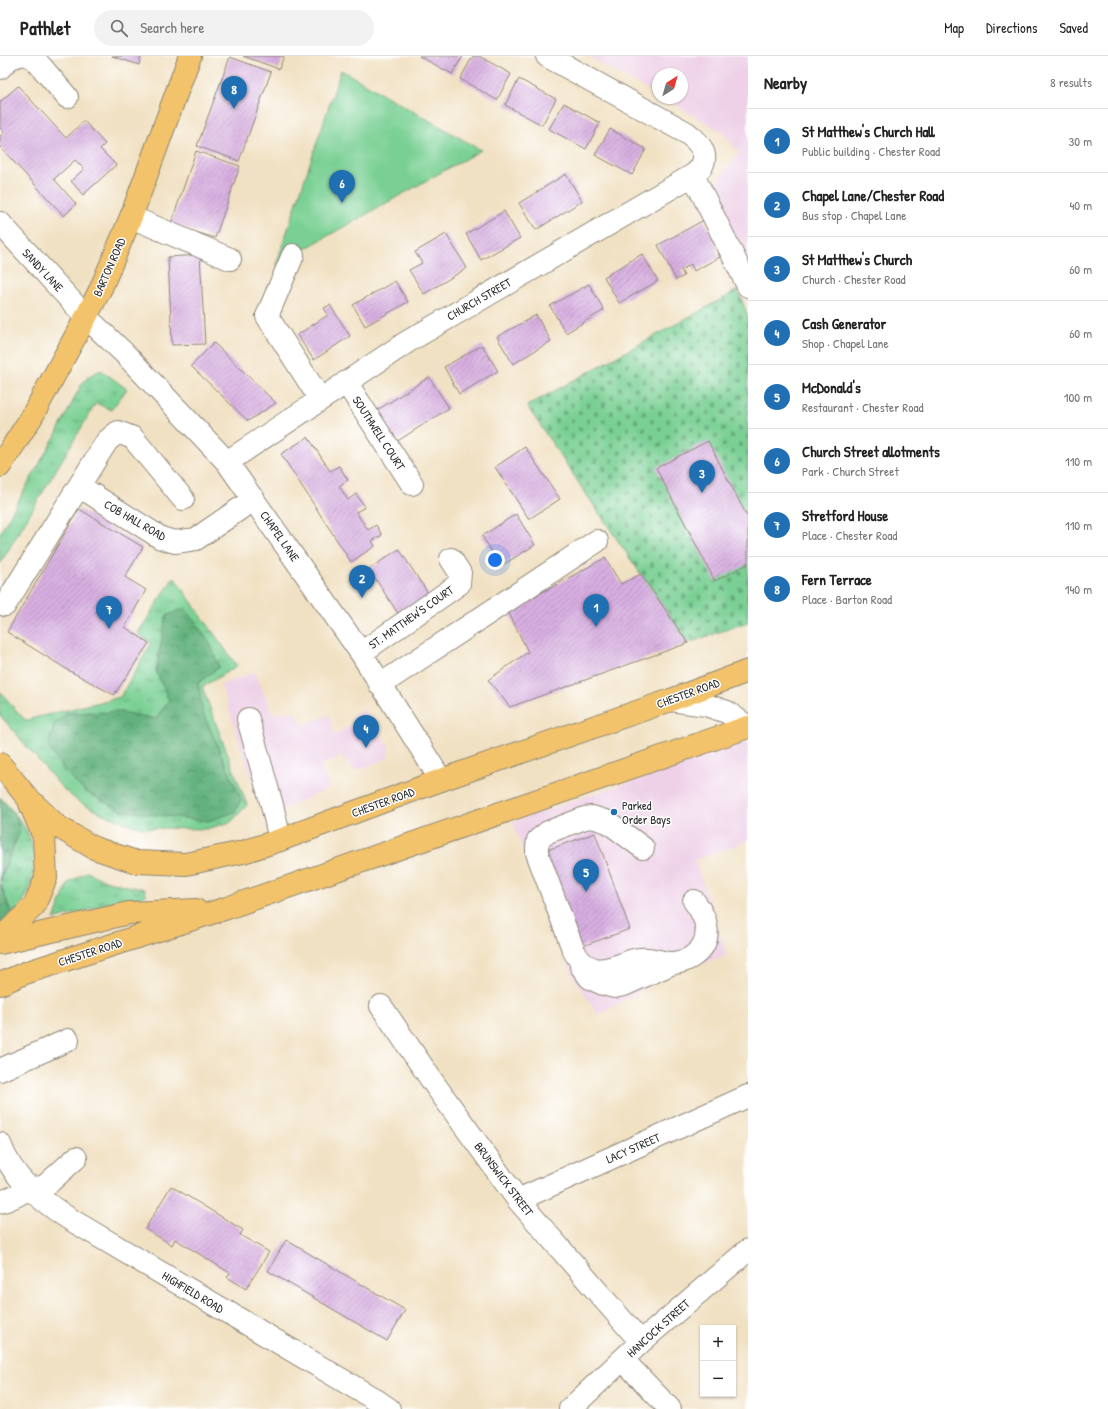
<!DOCTYPE html>
<meta charset="utf-8">
<style>
body{margin:0;font-family:"Patrick Hand",sans-serif;background:#f2f2f2;color:#222}
.controls{position:absolute;right:12px;bottom:12px;display:grid;overflow:hidden;border-radius:0px;box-shadow:0 1px 3px #0004}
.controls button{width:36px;height:36px;display:grid;place-items:center;padding:0;border:0;border-bottom:1px solid #e0e0e0;background:#fff;color:#222;font:20px sans-serif}
.compass{position:absolute;left:652px;top:12px;width:36px;height:36px;border-radius:50%;background:#fff;box-shadow:0 1px 3px #0004;rotate:37deg}
.you{position:absolute;left:495px;top:504px;width:14px;height:14px;margin:-10px;border:3px solid #fff;border-radius:50%;background:#1a73e8;box-shadow:0 0 0 6px #1a73e833}
.badge{display:grid;place-items:center;width:26px;height:26px;border-radius:50%;background:#1f6fb2;color:#fff;font-size:13px;font-weight:700}
.pin{position:absolute;translate:-50% -33px;filter:drop-shadow(0 1px 2px #0008)}
.pin::after{content:'';position:absolute;top:21px;width:14px;height:12px;background:inherit;clip-path:polygon(0 0,100% 0,50% 100%)}
.list{margin:0;padding:0;list-style:none}
h2{display:flex;justify-content:space-between;align-items:center;height:52px;margin:0;padding:0 16px;font-size:17px}
h2 small{font-size:13px;font-weight:400;color:#767676}
.list li{display:grid;grid-template-columns:26px 1fr auto;gap:12px;align-items:center;box-sizing:border-box;height:64px;padding:0 16px;border-top:1px solid #e0e0e0}
.list b{display:block;font-size:15px;white-space:nowrap}
.list p{margin:0;font-size:13px;white-space:nowrap;color:#767676}
.list em{font-size:13px;font-style:normal;color:#767676}
.icon{flex:none;width:22px;height:22px;fill:none;stroke:currentColor;stroke-width:2;stroke-linecap:round;stroke-linejoin:round}
.map{position:relative;flex:none;width:748px;height:1353px;overflow:hidden}
header{display:flex;align-items:center;gap:24px;box-sizing:border-box;height:56px;padding:0 20px;background:#fff;border-bottom:1px solid #e0e0e0}
header strong{font-size:19px}
nav{display:flex;gap:22px;margin-inline-start:auto;font-size:14px}
.search{width:280px;height:36px;background:#f2f2f2;display:flex;align-items:center;gap:10px;box-sizing:border-box;padding:0 14px;border-radius:22px;color:#767676;font-size:15px}
main{display:flex}
aside{flex:1;background:#fff}
.map>svg:first-child{display:block}
.built{fill:#eed0e7}
.grass{fill:url(#grass-tufts);stroke:#527e60;fill-rule:evenodd}
.forest{fill:url(#forest-crowns);stroke:#476e54}
.cemetery{fill:url(#cemetery-stones);stroke:#527e60}
.garden{fill:#7ad094;stroke:#527e60}
.building{fill:url(#building-hatch)}
.lines{fill:none;stroke-linecap:round;stroke-linejoin:round}
.minor-casing{stroke:#8e8677;stroke-width:24}
.major-casing{stroke:#8e8677;stroke-width:24}
.highway-casing{stroke:#8e8677;stroke-width:24}
.minor{stroke:#fff;stroke-width:22}
.major{stroke:#f2c36a;stroke-width:22}
.highway{stroke:#f2c36a;stroke-width:22}
.poi-dot{fill:#1f6fb2;stroke:#fff;stroke-width:1.5}
.labels{text-anchor:middle;dominant-baseline:central;stroke-width:3;stroke-linejoin:round;paint-order:stroke}
.street-label{font-size:12px;fill:#2b2b2b;stroke:#fff}
.poi-label{font-size:12px;fill:#2b2b2b;stroke:#fff;text-anchor:start}
</style>
<header>
<strong>Pathlet</strong>
<div class="search"><svg class="icon" aria-label="search" viewBox="0 0 24 24"><circle cx="10" cy="10" r="6"/><path d="M15 15l6 6"/></svg>Search here</div>
<nav><a>Map</a><a>Directions</a><a>Saved</a></nav>
</header>
<main>
<div class="map">
<svg width="748" height="1353" viewBox="0 0 748 1353">
<defs>
<pattern id="grass-tufts" width="24" height="20" patternUnits="userSpaceOnUse"><rect width="24" height="20" fill="#7ad094"/><path d="M3 7l-1-3M5 7V3M7 7l1-3M15 17l-1-3M17 17v-4M19 17l1-3" fill="none" stroke="#64a979"/></pattern>
<pattern id="forest-crowns" width="20" height="18" patternUnits="userSpaceOnUse"><rect width="20" height="18" fill="#63b27e"/><path d="M2 6a3 3 0 1 1 6 0M12 15a3 3 0 1 1 6 0" fill="none" stroke="#529167"/></pattern>
<pattern id="cemetery-stones" width="16" height="16" patternUnits="userSpaceOnUse"><rect width="16" height="16" fill="#7ad094"/><path d="M2 7V4a2 2 0 0 1 4 0v3zM10 15v-3a2 2 0 0 1 4 0v3z" fill="#64a979"/></pattern>
<pattern id="building-hatch" width="6" height="6" patternUnits="userSpaceOnUse"><rect width="6" height="6" fill="#d8afe1"/><path d="M-1 1l2-2M0 6l6-6M5 7l2-2" fill="none" stroke="#af8fb7"/></pattern>
</defs>
<rect width="100%" height="100%" fill="#fff"/>
<filter id="ink" filterUnits="userSpaceOnUse"><feTurbulence type="fractalNoise" baseFrequency=".025" numOctaves="2"/><feDisplacementMap in="SourceGraphic" scale="8" xChannelSelector="R" yChannelSelector="G"/><feConvolveMatrix kernelMatrix="1 2 1 2 8 2 1 2 1" color-interpolation-filters="sRGB"/></filter>
<filter id="wash" filterUnits="userSpaceOnUse"><feTurbulence type="fractalNoise" baseFrequency=".012" numOctaves="4" result="noise"/><feDisplacementMap in="SourceGraphic" scale="16" xChannelSelector="R" yChannelSelector="G"/><feGaussianBlur stdDeviation="0.9" result="paint"/><feColorMatrix in="noise" values="0 0 0 0 0 0 0 0 0 0 0 0 0 0 0 0 0 1.4 0 .05"/><feComposite in="paint" operator="in"/></filter>
<g filter="url(#wash)">
<rect width="100%" height="100%" fill="#f1e1c3"/>
<!-- built -->
<path class="built" d="M587 0H748V245L696 141 712 132 739 97 724 77 663 42H682V18H658V39Z
M255 616 272 657 295 656 303 669 329 659 335 679 354 667 351 661 364 653 389 691 388 702 355 715 342 700 320 710 330 732 264 762 221 629Z
M748 686V785L695 804 727 900 675 915 598 959 574 922 512 766Z"/>
<!-- grass -->
<path class="grass" d="M101 314 127 333 111 354 96 347 0 508V477L58 375 81 329 89 320Z
M174 521 237 610 202 631 247 749 231 766 206 773 143 772 126 767 101 757 79 746 63 733 0 659V635L20 659 26 664 120 641 151 588 138 577ZM156 615 198 627 203 657 241 743 122 656 156 663 169 644Z
M16 759C20 765 26 772 29 780 35 793 35 821 29 834 25 844 19 852 12 860L0 826 8 801 20 775Z
M87 816C105 826 125 830 145 833L146 839 141 842 101 850 54 864 68 827Z"/>
<!-- forest -->
<path class="forest" d="M185 552 211 589 219 611 198 627 203 657 241 743 235 756 208 765 122 755 84 735 63 713 48 691 54 669 67 657 122 656 156 663 169 644 156 615 166 560Z
M0 741 16 759 20 775 9 801 0 826 12 860 0 868Z"/>
<!-- cemetery -->
<path class="cemetery" d="M738 234 748 261V566L688 587 599 457 527 350Z"/>
<!-- garden -->
<path class="garden" d="M341 14 481 94 276 209Z"/>
<g id="blocks">
<!-- building -->
<path class="building" d="M112 0H141L139 9Z
M243 0H284L279 13Z
M419 0H463L452 18Z
M473 0H479L511 18 497 44 460 23Z
M230 1 271 16 239 105 197 90Z
M519 23 556 43 542 69 505 49Z
M18 30 66 82 84 65 105 88 100 93 116 109 83 139 71 125 84 113 75 104 54 123 76 148 64 160 0 91V80L4 76 0 72V46Z
M564 47 600 67 586 93 549 73Z
M610 73 646 93 632 119 595 99Z
M196 95 240 110 215 182 171 168Z
M566 118 582 145 536 174 519 147Z
M504 155 520 182 481 204 466 178Z
M704 164 719 192 716 193 720 201 694 215 691 208 681 214 684 220 676 224 658 189Z
M446 178 467 212 424 238 409 214 422 207 415 196Z
M642 198 658 225 619 247 604 221Z
M200 199 205 288 172 289 168 201Z
M395 225 408 246 365 270 353 249Z
M589 228 604 254 566 277 550 250Z
M330 249 350 280 314 304 297 279 328 259 324 252Z
M536 259 551 285 513 308 497 281Z
M214 287 276 347 248 365 191 310Z
M482 289 498 315 459 338 444 311Z
M429 321 449 352 396 386 376 355Z
M308 381 330 415 339 410 348 424 339 430 348 444 356 438 365 451 356 456 368 474 376 469 382 479 372 485 375 490 351 506 281 398Z
M708 385 748 462V508L715 525 656 412Z
M525 391 560 443 529 463 495 411Z
M79 453 143 491 125 521 146 534 125 571 149 587 114 639 68 614 7 576Z
M516 458 535 489 501 510 482 480Z
M399 493 433 545 403 565 369 513Z
M605 502 621 528 641 518 688 587 510 651 488 624 528 596 508 555Z
M595 777 630 873 577 892 542 796Z
M171 1130 243 1174 240 1179 269 1196 246 1233 227 1221 230 1217 175 1183 172 1189 145 1173Z
M286 1184 405 1254 387 1285 268 1215Z"/>
</g>
</g>
<g filter="url(#ink)">
<use href="#blocks" fill-opacity="0" stroke="#8e8677" stroke-width="1"/>
<g class="lines">
<defs>
<path id="minor" d="M29 0 33 1 67 41
M0 12 10 2 17 0
M693 119 748 230
M131 161 230 203
M0 167 86 261 124 297 227 406 361 597 441 724
M293 199 267 260 320 343
M346 326 412 428
M227 406 407 286 693 119C713 104 703 89 687 77L547 0
M79 430 161 482 175 486 196 483 254 443
M5 549 107 385 118 376 133 382 183 443
M361 597 459 528 460 517 451 503
M380 629 597 485
M671 644 706 649 727 656 748 671
M248 663 272 749 280 784
M643 792 608 766 592 761 585 762 548 776 538 784 537 791V797L573 893C578 903 583 910 595 913 610 916 625 905 639 903 651 901 661 907 672 907 679 907 688 904 693 900 714 885 708 863 694 845
M581 910 590 922 603 928 614 931 624 929 673 907
M381 950 435 1029 518 1144 641 1286
M0 1014 68 984
M0 1088C12 1122 39 1143 68 1162L376 1344 389 1353
M28 1132 44 1131 76 1102
M518 1144 748 1040
M0 1146C11 1143 19 1139 28 1132
M623 1304 670 1353
M570 1353 641 1286 748 1194"/>
<path id="major" d="M0 410 31 362 86 261 101 232 131 161 190 0"/>
<path id="highway" d="M0 708 26 740 57 770 94 792 136 806 186 808 243 796 280 784 441 724 671 644 748 615
M0 883 34 850 46 822 44 781 30 748
M0 887 129 857 196 854
M0 928 25 917 227 852 748 671"/>
</defs>
<!-- minor casing -->
<use href="#minor" class="minor-casing"/>
<!-- major casing -->
<use href="#major" class="major-casing"/>
<!-- highway casing -->
<use href="#highway" class="highway-casing"/>
<!-- minor -->
<use href="#minor" class="minor"/>
<!-- major -->
<use href="#major" class="major"/>
<!-- highway -->
<use href="#highway" class="highway"/>
</g>
</g>
<!-- markers -->
<circle class="poi-dot" cx="614" cy="756" r="4"/>
<g class="labels">
<!-- street labels -->
<g class="street-label">
<text transform="translate(109 211) rotate(-66)">BARTON ROAD</text>
<text transform="translate(43 214) rotate(47)">SANDY LANE</text>
<text transform="translate(479 243) rotate(-30)">CHURCH STREET</text>
<text transform="translate(379 377) rotate(57)">SOUTHWELL COURT</text>
<text transform="translate(135 464) rotate(30)">COB HALL ROAD</text>
<text transform="translate(280 480) rotate(55)">CHAPEL LANE</text>
<text transform="translate(411 561) rotate(-35)">ST. MATTHEW'S COURT</text>
<text transform="translate(688 637) rotate(-20)">CHESTER ROAD</text>
<text transform="translate(383 746) rotate(-20)">CHESTER ROAD</text>
<text transform="translate(90 896) rotate(-18)">CHESTER ROAD</text>
<text transform="translate(633 1092) rotate(-24)">LACY STREET</text>
<text transform="translate(504 1123) rotate(53)">BRUNSWICK STREET</text>
<text transform="translate(193 1236) rotate(31)">HIGHFIELD ROAD</text>
<text transform="translate(658 1272) rotate(-42)">HANCOCK STREET</text>
</g>
<!-- poi labels -->
<g class="poi-label">
<text x="622" y="749">Parked<tspan x="622" dy="14">Order Bays</tspan></text>
</g>
</g>
</svg>
<div class="controls">
<button>+</button>
<button>−</button>
</div>
<svg class="compass" viewBox="-18 -18 36 36"><path d="M0-13l5 13h-10z" fill="#e53935"/><path d="M0 13l5-13h-10z" fill="#767676"/></svg>
<div class="you"></div>
<div class="pin badge" style="left:596px;top:571px">1</div>
<div class="pin badge" style="left:362px;top:542px">2</div>
<div class="pin badge" style="left:702px;top:437px">3</div>
<div class="pin badge" style="left:366px;top:692px">4</div>
<div class="pin badge" style="left:586px;top:836px">5</div>
<div class="pin badge" style="left:342px;top:147px">6</div>
<div class="pin badge" style="left:109px;top:573px">7</div>
<div class="pin badge" style="left:234px;top:53px">8</div>
</div>
<aside>
<h2>Nearby<small>8 results</small></h2>
<ul class="list">
<li><span class="badge">1</span><div><b>St Matthew's Church Hall</b><p>Public building · Chester Road</p></div><em>30 m</em></li>
<li><span class="badge">2</span><div><b>Chapel Lane/Chester Road</b><p>Bus stop · Chapel Lane</p></div><em>40 m</em></li>
<li><span class="badge">3</span><div><b>St Matthew's Church</b><p>Church · Chester Road</p></div><em>60 m</em></li>
<li><span class="badge">4</span><div><b>Cash Generator</b><p>Shop · Chapel Lane</p></div><em>60 m</em></li>
<li><span class="badge">5</span><div><b>McDonald's</b><p>Restaurant · Chester Road</p></div><em>100 m</em></li>
<li><span class="badge">6</span><div><b>Church Street allotments</b><p>Park · Church Street</p></div><em>110 m</em></li>
<li><span class="badge">7</span><div><b>Stretford House</b><p>Place · Chester Road</p></div><em>110 m</em></li>
<li><span class="badge">8</span><div><b>Fern Terrace</b><p>Place · Barton Road</p></div><em>140 m</em></li>
</ul>
</aside>
</main>
